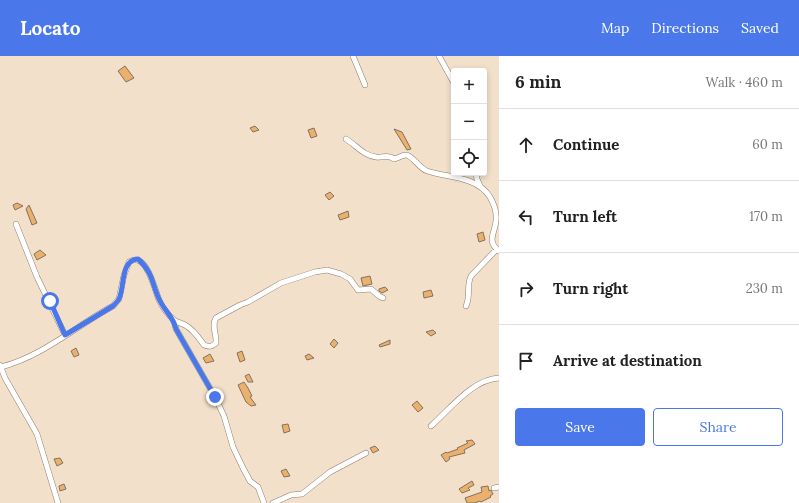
<!DOCTYPE html>
<meta charset="utf-8">
<style>
body{margin:0;font-family:Lora,serif;background:#f2f2f2;color:#222}
.controls{position:absolute;right:12px;top:12px;display:grid;overflow:hidden;border-radius:4px;box-shadow:0 2px 6px #0003}
.controls button{width:36px;height:36px;display:grid;place-items:center;padding:0;border:0;border-bottom:1px solid #e0e0e0;background:#fff;color:#222;font:20px sans-serif}
.stop{position:absolute;width:12px;height:12px;margin:-9px;border:3px solid #4a78ea;border-radius:50%;background:#fff}
.stop.end{background:#4a78ea;border-color:#fff;box-shadow:0 1px 4px #0008}
.list{margin:0;padding:0;list-style:none}
h2{display:flex;justify-content:space-between;align-items:center;height:52px;margin:0;padding:0 16px;font-size:17px}
h2 small{font-size:13px;font-weight:400;color:#767676}
.list li{display:grid;grid-template-columns:26px 1fr auto;gap:12px;align-items:center;box-sizing:border-box;height:72px;padding:0 16px;border-top:1px solid #e0e0e0}
.list b{display:block;font-size:15px;white-space:nowrap}
.list em{font-size:13px;font-style:normal;color:#767676}
.actions{display:flex;gap:8px;padding:12px 16px}
.actions a{flex:1;padding:9px 0;border:1px solid #4a78ea;border-radius:4px;text-align:center;font-size:14px;color:#4a78ea}
.actions .main{background:#4a78ea;color:#fff}
.icon{flex:none;width:22px;height:22px;fill:none;stroke:currentColor;stroke-width:2;stroke-linecap:round;stroke-linejoin:round}
.map{position:relative;flex:none;width:499px;height:447px;overflow:hidden}
header{display:flex;align-items:center;gap:24px;box-sizing:border-box;height:56px;padding:0 20px;background:#4a78ea;color:#fff}
header strong{font-size:19px}
nav{display:flex;gap:22px;margin-inline-start:auto;font-size:14px}
main{display:flex}
aside{flex:1;background:#fff}
.map>svg:first-child{display:block}
.building{fill:#eab06c;stroke:#827260}
.lines{fill:none;stroke-linecap:round;stroke-linejoin:round}
.minor-casing{stroke:#8d7c6a;stroke-width:6}
.minor{stroke:#fff;stroke-width:5}
.route{stroke:#4a78ea;stroke-width:5}
</style>
<header>
<strong>Locato</strong>
<nav><a>Map</a><a>Directions</a><a>Saved</a></nav>
</header>
<main>
<div class="map">
<svg width="499" height="447" viewBox="0 0 499 447">
<rect width="100%" height="100%" fill="#f2e0cb"/>
<!-- building -->
<path class="building" d="M125 10 134 22 126 26 118 15Z
M255 70 259 74 253 76 250 72Z
M314 72 317 80 311 82 308 74Z
M394 73 402 76 411 93 407 94Z
M330 136 334 140 329 144 325 139Z
M17 147 23 150 15 154 13 149Z
M29 149 37 167 32 169 26 153Z
M348 155 349 161 340 164 338 159Z
M483 176 485 184 479 186 477 178Z
M40 194 46 199 37 204 34 198Z
M370 220 372 228 363 230 361 222Z
M385 231 388 234 382 237 379 235V233Z
M431 234 433 240 424 242 423 236Z
M433 274 436 277 431 280 426 276Z
M334 283 338 287 334 292 330 288Z
M390 284V288L380 291 379 289Z
M76 292 79 299 74 301 71 295Z
M242 295 245 304 240 306 237 297Z
M210 298 214 305 206 307 203 302Z
M309 298 314 302 307 304 305 300Z
M249 318 253 326H248L245 320Z
M244 326 248 332 252 340 250 341 256 349 251 350 246 346 238 329Z
M417 345 423 352 418 356 412 349Z
M288 368 290 375 284 377 282 369Z
M472 384 475 388 464 394 465 397 449 401 450 403 446 406 441 399 446 396 447 397 458 393 457 392 468 387 466 385Z
M375 390 379 394 373 397 370 392Z
M60 402 63 407 57 410 54 403Z
M286 413 290 420 284 421 281 415Z
M472 425 474 429 468 432 470 434 462 437 459 433Z
M64 428 66 433 60 435 59 430Z
M488 430 489 435 491 434 493 438 490 440 491 441 481 446 480 445 474 447H467L465 442 482 436 481 431Z"/>
<g class="lines">
<defs>
<path id="minor" d="M353 0 365 29
M439 0 454 27
M346 83C356 89 364 100 376 101 383 102 388 98 394 103 398 102 402 99 406 99 412 99 419 112 427 115 448 122 477 120 490 141 494 148 497 157 496 165 495 177 486 185 499 195
M476 117 477 123 480 130
M16 168 37 221 65 279
M466 250C471 240 466 230 471 220L497 193
M174 264 176 273 215 341 224 360 233 391 243 412 250 425 258 431 264 447
M0 309 5 322 37 378 58 447
M1 311C43 300 76 270 113 250L119 243 124 219 129 206C146 194 155 234 159 244 162 250 168 259 174 264 177 266 181 267 185 269 193 273 199 282 204 289 209 291 212 291 216 287 217 279 211 269 216 262L240 249 248 246 281 227 315 216 327 214 341 218 350 223 358 234 371 233 379 240 383 242
M431 370C450 353 473 323 499 322
M494 432 499 431
M273 447 291 439 302 438 330 416 366 397"/>
</defs>
<!-- minor casing -->
<use href="#minor" class="minor-casing"/>
<!-- minor -->
<use href="#minor" class="minor"/>
</g>
<g class="lines">
<!-- route -->
<path class="route" d="M50 245 65 279 113 250C115 248 118 245 119 243 125 231 120 204 138 203 154 217 152 230 160 245 166 257 173 260 176 273L215 341"/>
</g>
</svg>
<div class="controls">
<button>+</button>
<button>−</button>
<button><svg class="icon" aria-label="locate" viewBox="0 0 24 24"><circle cx="12" cy="12" r="6"/><path d="M12 2v4M12 18v4M2 12h4M18 12h4"/></svg></button>
</div>
<div class="stop" style="left:50px;top:245px"></div>
<div class="stop end" style="left:215px;top:341px"></div>
</div>
<aside>
<h2>6 min<small>Walk · 460 m</small></h2>
<ul class="list">
<li><svg class="icon" aria-label="ahead" viewBox="0 0 24 24"><path d="M12 20V5M6 11l6-6 6 6"/></svg><div><b>Continue</b></div><em>60 m</em></li>
<li><svg class="icon" aria-label="left" viewBox="0 0 24 24"><path d="M17 20v-9H6M10 6l-5 5 5 5"/></svg><div><b>Turn left</b></div><em>170 m</em></li>
<li><svg class="icon" aria-label="right" viewBox="0 0 24 24"><path d="M7 20v-9h11M14 6l5 5-5 5"/></svg><div><b>Turn right</b></div><em>230 m</em></li>
<li><svg class="icon" aria-label="arrive" viewBox="0 0 24 24"><path d="M6 21V4h12l-3 4 3 4H6"/></svg><div><b>Arrive at destination</b></div></li>
</ul>
<div class="actions"><a class="main">Save</a><a>Share</a></div>
</aside>
</main>
